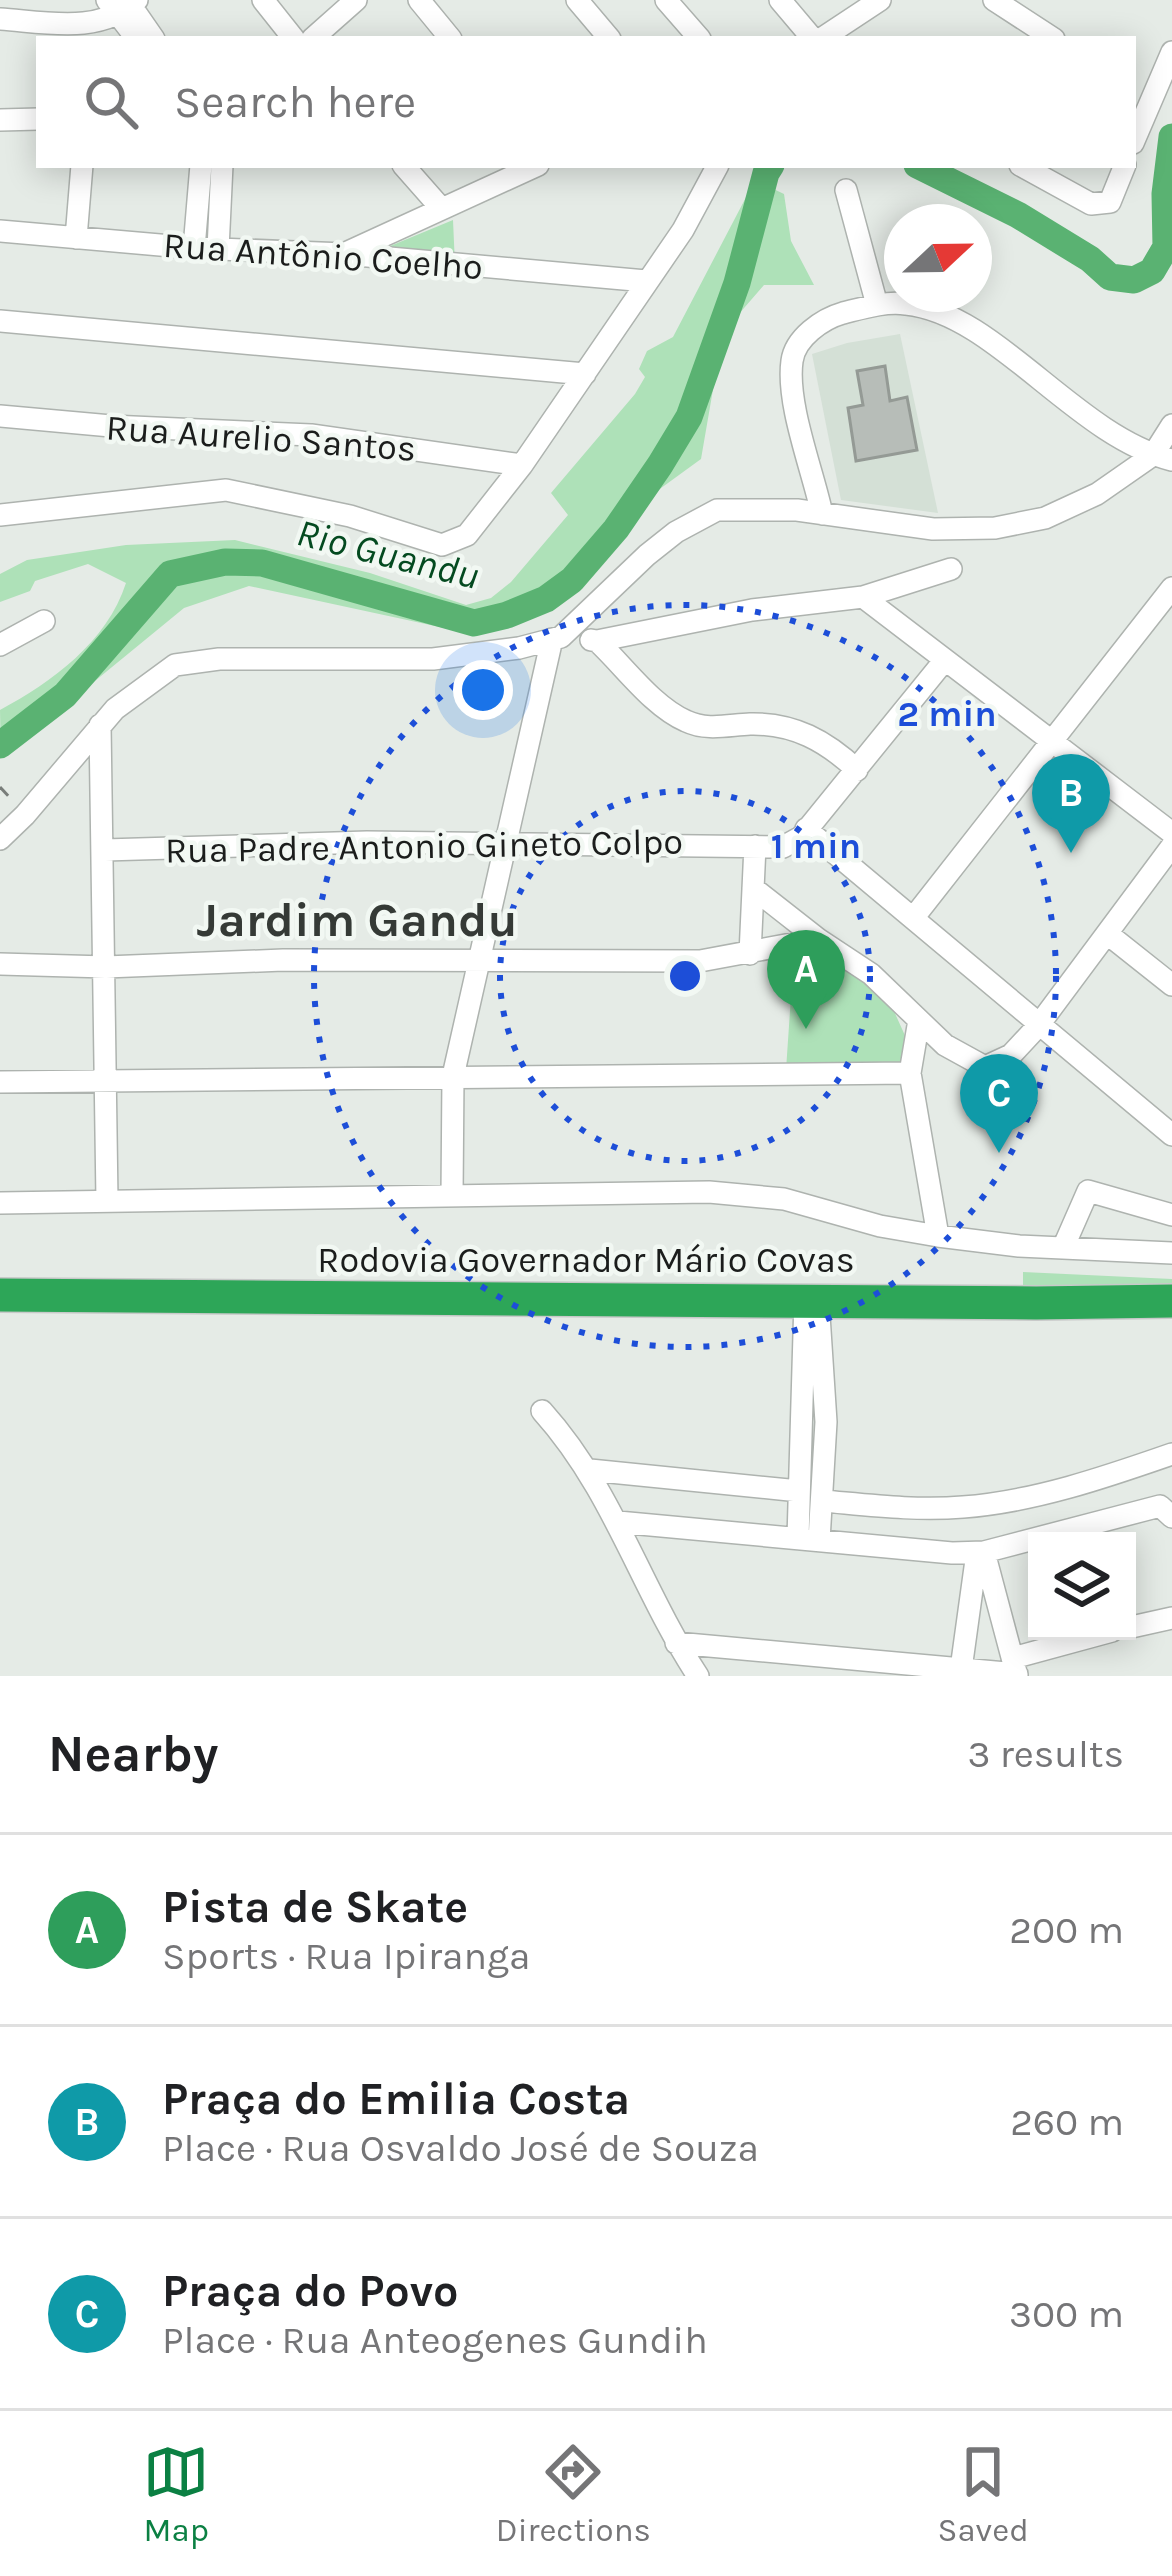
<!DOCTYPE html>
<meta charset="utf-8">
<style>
body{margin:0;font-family:Karla,sans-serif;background:#f6f6f6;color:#202124}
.controls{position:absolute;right:36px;bottom:36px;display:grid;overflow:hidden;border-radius:0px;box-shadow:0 6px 30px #0003}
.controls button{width:108px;height:108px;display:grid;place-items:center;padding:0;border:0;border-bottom:3px solid #e0e0e0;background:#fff;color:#202124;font:60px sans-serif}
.compass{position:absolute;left:884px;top:204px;width:108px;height:108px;border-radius:50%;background:#fff;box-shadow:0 6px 30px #0003;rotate:68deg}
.you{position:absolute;left:483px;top:690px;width:42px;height:42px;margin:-30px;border:9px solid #fff;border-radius:50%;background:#1a73e8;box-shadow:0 0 0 18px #1a73e833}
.badge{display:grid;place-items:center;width:78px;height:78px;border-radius:50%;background:#0b8043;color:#fff;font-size:39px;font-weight:700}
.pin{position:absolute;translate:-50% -99px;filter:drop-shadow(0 3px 6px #0008)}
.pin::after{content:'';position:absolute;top:63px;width:42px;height:36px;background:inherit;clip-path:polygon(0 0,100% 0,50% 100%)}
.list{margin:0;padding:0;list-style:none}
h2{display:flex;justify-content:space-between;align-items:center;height:156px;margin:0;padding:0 48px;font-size:51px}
h2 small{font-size:39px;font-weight:400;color:#757577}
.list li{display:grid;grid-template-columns:78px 1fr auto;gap:36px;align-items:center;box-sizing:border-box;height:192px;padding:0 48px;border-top:3px solid #e0e0e0}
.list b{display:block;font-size:45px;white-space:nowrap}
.list p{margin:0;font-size:39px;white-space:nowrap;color:#757577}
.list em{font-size:39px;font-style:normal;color:#757577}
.icon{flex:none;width:66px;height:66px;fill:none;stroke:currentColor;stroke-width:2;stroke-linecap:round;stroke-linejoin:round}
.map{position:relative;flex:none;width:1172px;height:1676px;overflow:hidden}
.search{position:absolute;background:#fff;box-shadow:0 6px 30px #0003;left:36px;right:36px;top:36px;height:132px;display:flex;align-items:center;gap:30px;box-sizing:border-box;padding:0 42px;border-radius:0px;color:#757577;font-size:45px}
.sheet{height:732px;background:#fff}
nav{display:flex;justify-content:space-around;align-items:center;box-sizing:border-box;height:168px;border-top:3px solid #e0e0e0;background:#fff;font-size:33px;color:#757577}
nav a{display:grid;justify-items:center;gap:6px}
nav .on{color:#0b8043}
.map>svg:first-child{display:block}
.built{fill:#d4e0d6}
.green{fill:#aee1b8}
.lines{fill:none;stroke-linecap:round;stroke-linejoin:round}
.river{stroke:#5ab272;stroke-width:27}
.building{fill:#b7bdb8;stroke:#949a95;stroke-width:3}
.minor-casing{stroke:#aeb3af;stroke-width:24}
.highway-casing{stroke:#c8c9c9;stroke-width:36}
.path{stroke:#797d7a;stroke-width:3;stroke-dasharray:12 6;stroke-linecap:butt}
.minor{stroke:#fff;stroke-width:21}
.highway{stroke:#2da658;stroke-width:33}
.ring{fill:none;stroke:#1d4ed8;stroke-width:6;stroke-dasharray:6 12}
.labels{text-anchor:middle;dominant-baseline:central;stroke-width:9;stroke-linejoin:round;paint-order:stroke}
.street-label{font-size:36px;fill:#1b1d1c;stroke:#f2f8f3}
.water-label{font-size:39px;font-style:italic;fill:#044a20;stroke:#f2f8f3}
.district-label{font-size:48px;font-weight:bold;fill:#353a36;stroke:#f2f8f3}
.centre{fill:#1d4ed8;stroke:#f2f8f3;stroke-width:6}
.ring-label{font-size:36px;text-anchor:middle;font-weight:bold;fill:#1d4ed8;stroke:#f2f8f3;stroke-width:9;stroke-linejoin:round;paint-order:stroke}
</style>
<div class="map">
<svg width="1172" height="1676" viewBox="0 0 1172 1676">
<rect width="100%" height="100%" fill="#e5ebe6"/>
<!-- built -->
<path class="built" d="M900 334 938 513 841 500 812 354 847 343Z"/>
<!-- green -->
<path class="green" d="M755 180 784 194 791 241 814 285H764L738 315 715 378 701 459 646 499 607 551 569 593 534 614 472 634 249 586 184 608 1 758 0 710C52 682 107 642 126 583L88 564 35 581 30 591 0 602V574L27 560 126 545 235 540 370 573 466 605 491 598 511 582 568 515 551 493 635 394 645 377 639 369 647 351 673 337Z
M453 220 455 265 383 249Z
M794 952 831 960 884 989 907 1040 899 1072 786 1070Z
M1023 1272 1172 1279V1295L1023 1293Z"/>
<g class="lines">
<!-- river -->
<path class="river" d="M917 165 1018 215 1090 259 1110 277 1134 280 1152 271 1166 247 1165 194 1172 137
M0 745 65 695 170 574 225 562 262 563 474 623 507 615 546 599 572 580 616 529 660 465 689 417 737 283 766 173 771 165"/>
</g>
<!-- building -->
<path class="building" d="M885 366 890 401 907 397 917 450 856 461 848 408 863 405 857 371Z"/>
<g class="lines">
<defs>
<path id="minor" d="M107 0 137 39
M127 0 154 39
M263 0 294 39
M419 0 451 39
M577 0 610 39
M666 0 700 39
M780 0 813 39
M994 0 1054 39
M0 19C45 22 101 35 137 0
M312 39 356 0
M821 39 880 0
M0 120 39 119
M1133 143 1172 52
M403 165 440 207
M1020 165 1091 204 1110 202 1125 165
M846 190 877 305
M0 231 194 248 345 254 646 281
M76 238 82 165
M194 248 201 165
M218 249 222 165
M348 252 538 165
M0 321 585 374
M0 416 111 426 311 435 522 465
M822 514C813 471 786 404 792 361 795 338 822 319 843 313 863 308 885 301 906 304 996 313 1074 435 1172 460
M0 515 226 490 350 516 442 545 467 535 522 465 683 230 718 165
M863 597 1172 833
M591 640 597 641C624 666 652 706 686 721 707 731 728 725 750 724 794 723 826 741 857 770
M597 641 752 610 863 597 951 569
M0 645 44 621
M100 725 107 1200
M806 829 1172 1135
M0 839 25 815 115 709 175 665 219 659H433L519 648 561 637 647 555 676 532 717 510H797L933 529 995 528 1045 518 1097 494 1153 455 1172 425
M105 850 367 842 783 847 801 837 944 661
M753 888 818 939
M914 917 1172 588
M1109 935 1172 985
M750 954 755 846
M0 964 106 967 283 960 700 961 818 939 871 974 945 1045 985 1067 1011 1055 1038 1026 1172 846
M919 1020 910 1073 938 1236
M0 1082 910 1073
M452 1195 453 1076 552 639
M0 1203 709 1192 784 1199 880 1226 938 1236 1019 1246 1172 1253
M1063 1248 1088 1191 1172 1215
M818 1300 826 1422 819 1540
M542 1411C614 1491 640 1588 698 1676
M590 1470 799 1491
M823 1501C869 1505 916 1511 963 1507 1033 1502 1106 1477 1172 1454
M618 1522 952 1553 984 1552 1160 1506 1172 1517
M798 1538 805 1300
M984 1552 1017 1676
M1127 1628 1172 1618
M676 1643 1017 1674
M1013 1658 1112 1631
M961 1669 977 1553"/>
<path id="highway" d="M0 1295 1036 1303 1172 1301"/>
</defs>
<!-- minor casing -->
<use href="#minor" class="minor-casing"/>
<!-- highway casing -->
<use href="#highway" class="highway-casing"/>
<!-- path -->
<path class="path" d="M0 787 11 799"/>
<!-- minor -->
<use href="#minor" class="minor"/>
<!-- highway -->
<use href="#highway" class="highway"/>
</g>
<!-- distance rings -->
<g class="ring">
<circle cx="685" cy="976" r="185"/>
<circle cx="685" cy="976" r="371"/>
</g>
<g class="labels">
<!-- street labels -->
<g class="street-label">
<text transform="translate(323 256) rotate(4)">Rua Antônio Coelho</text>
<text transform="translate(261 438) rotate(4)">Rua Aurelio Santos</text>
<text transform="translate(424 846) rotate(-1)">Rua Padre Antonio Gineto Colpo</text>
<text x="586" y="1260">Rodovia Governador Mário Covas</text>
</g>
<!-- water labels -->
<g class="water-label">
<text transform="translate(388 554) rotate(14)">Rio Guandu</text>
</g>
<!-- district labels -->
<g class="district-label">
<text x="357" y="920">Jardim Gandu</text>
</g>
</g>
<circle cx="685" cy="976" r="18" class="centre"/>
<g class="ring-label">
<text x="947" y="726">2 min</text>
<text x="816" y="858">1 min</text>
</g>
</svg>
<div class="controls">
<button><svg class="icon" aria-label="layers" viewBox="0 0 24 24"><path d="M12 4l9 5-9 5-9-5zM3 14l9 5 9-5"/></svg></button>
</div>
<svg class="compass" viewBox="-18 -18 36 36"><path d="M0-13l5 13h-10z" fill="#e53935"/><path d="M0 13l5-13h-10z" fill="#757577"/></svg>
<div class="you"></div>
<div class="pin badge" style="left:806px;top:1029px;background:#2e9e5b">A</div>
<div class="pin badge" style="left:1071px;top:853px;background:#0f9aa8">B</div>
<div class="pin badge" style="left:999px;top:1153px;background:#0f9aa8">C</div>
<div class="search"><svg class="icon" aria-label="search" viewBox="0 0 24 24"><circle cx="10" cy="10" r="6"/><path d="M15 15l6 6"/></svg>Search here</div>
</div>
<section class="sheet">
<h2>Nearby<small>3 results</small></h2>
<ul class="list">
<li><span class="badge" style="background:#2e9e5b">A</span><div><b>Pista de Skate</b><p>Sports · Rua Ipiranga</p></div><em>200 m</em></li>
<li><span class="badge" style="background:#0f9aa8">B</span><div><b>Praça do Emilia Costa</b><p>Place · Rua Osvaldo José de Souza</p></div><em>260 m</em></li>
<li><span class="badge" style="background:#0f9aa8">C</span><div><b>Praça do Povo</b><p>Place · Rua Anteogenes Gundih</p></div><em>300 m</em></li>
</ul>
</section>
<nav>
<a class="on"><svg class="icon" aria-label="map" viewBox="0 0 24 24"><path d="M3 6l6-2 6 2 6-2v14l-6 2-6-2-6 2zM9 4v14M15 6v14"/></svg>Map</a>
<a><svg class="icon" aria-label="directions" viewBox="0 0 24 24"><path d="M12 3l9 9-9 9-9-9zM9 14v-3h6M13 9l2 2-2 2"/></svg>Directions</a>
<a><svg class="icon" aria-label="saved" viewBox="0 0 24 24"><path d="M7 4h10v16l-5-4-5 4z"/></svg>Saved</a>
</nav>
